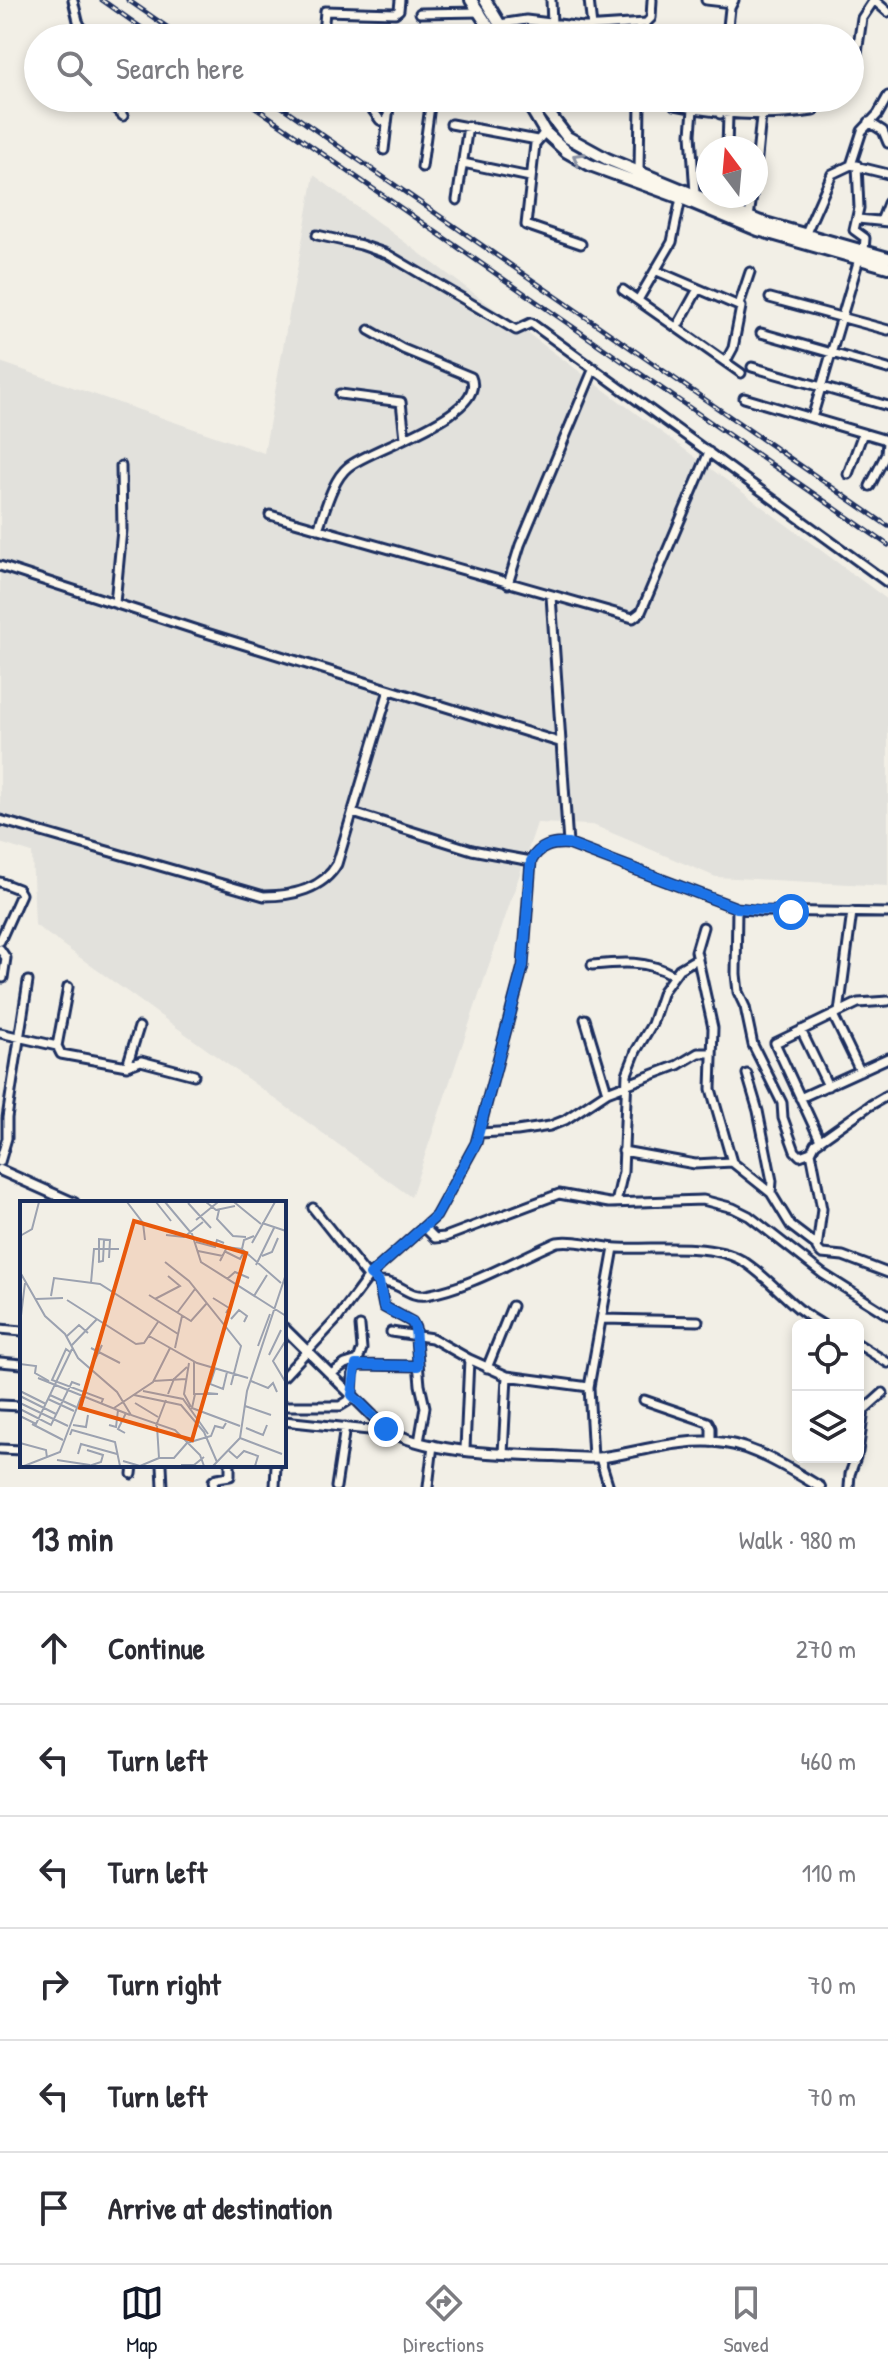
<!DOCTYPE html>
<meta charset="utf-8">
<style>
body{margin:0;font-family:"Patrick Hand",sans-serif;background:#f7f7f7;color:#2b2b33}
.controls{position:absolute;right:24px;bottom:24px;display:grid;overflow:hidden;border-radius:12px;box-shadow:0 4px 12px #0003}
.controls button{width:72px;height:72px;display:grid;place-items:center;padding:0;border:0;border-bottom:2px solid #e1e1e2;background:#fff;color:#2b2b33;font:40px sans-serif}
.compass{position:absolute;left:696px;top:136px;width:72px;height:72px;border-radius:50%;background:#fff;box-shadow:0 4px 12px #0003;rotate:344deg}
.stop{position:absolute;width:24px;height:24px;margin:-18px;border:6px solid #1a73e8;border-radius:50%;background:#fff}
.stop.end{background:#1a73e8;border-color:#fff;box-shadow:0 2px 8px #0008}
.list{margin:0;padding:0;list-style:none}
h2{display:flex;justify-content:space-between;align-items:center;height:104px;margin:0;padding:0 32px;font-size:34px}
h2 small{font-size:26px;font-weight:400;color:#7c7c81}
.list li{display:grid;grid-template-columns:52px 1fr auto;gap:24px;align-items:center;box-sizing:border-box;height:112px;padding:0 32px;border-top:2px solid #e1e1e2}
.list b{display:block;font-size:30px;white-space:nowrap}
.list em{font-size:26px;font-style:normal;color:#7c7c81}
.icon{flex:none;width:44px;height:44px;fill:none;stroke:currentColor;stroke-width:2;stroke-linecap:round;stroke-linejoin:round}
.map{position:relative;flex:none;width:888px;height:1487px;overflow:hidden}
.search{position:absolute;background:#fff;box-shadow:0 4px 12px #0003;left:24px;right:24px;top:24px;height:88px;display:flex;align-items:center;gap:20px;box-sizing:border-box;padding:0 28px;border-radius:44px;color:#7c7c81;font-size:30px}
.sheet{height:776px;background:#fff}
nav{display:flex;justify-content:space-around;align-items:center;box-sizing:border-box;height:112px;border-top:2px solid #e1e1e2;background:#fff;font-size:22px;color:#7c7c81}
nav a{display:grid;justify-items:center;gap:4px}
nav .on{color:#111827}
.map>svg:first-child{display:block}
.built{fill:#e2e1dc}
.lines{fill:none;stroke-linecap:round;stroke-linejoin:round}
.minor-casing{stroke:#1b2f5e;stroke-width:13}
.tertiary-casing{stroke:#1b2f5e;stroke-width:14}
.secondary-casing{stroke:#1b2f5e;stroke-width:16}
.minor{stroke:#fbf7ec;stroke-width:7}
.tertiary{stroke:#fbf7ec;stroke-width:8}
.secondary{stroke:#fbf7ec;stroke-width:10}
.rail-casing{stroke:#1b2f5e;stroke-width:5}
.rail{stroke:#fbf7ec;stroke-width:2;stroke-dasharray:6;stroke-linecap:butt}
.oneway{stroke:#8b93a5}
.route{stroke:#1a73e8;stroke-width:10}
.inset-road{fill:none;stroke:#9ca2b0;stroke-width:2}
.view{fill:#e8590c;fill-opacity:0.15;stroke:#e8590c;stroke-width:4}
.inset-edge{fill:none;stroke:#1b2f5e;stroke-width:4}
</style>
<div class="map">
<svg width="888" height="1487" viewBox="0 0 888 1487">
<rect width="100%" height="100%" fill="#f2efe6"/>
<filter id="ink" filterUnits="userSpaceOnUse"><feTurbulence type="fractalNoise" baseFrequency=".0125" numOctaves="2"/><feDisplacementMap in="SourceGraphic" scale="16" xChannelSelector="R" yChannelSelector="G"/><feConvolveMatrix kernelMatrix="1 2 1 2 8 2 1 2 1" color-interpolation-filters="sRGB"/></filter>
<g filter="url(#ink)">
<!-- built -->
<path class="built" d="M314 175 888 600V886L716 877 593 825 537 823 411 1197 35 925 32 853 0 843V362L264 453Z"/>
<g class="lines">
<defs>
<path id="minor" d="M73 0 78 21 86 38
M551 0 552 24
M589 0 592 27
M706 0 732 3
M420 13 481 12
M500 24 526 20 583 27 646 23 651 18 652 0
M728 35 775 38
M727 36 730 8 734 0
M319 38 323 34 325 11 395 13 399 10 400 0
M352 38V31
M395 38V34
M850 56 857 53 862 18 874 0 888 12
M105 98 123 116
M364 98 380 120 387 123
M674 105C721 115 765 118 813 111
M693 109 691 134 695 193
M720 114 721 98
M869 122 883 131 888 143
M451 124 537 140
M545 132 535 144 526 225 581 244
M727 148 728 115
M384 150 390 98
M463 163 530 177
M851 165 862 131 878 114 888 96
M857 165 859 208 854 230 865 238 864 251
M422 167 431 98
M756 167 761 116
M639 171 640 102
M457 200 468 126
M749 217 752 196
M858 219 888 222
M881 221 888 203
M317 235 361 245 387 254 516 330 531 323 888 583
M805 235 832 174 851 165 888 174
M657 271 741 307 733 348 726 361
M623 290 741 373
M770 298 888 330
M638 300 672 242 681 198
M739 305 750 272
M677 327 698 289
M761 333 888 369
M752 367 888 406
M340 394 401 402 405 438
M744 398 883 439 887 442 886 454 870 486
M812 418 859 259
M848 474 863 433
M270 515 633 618 641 612 709 452
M318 529C325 511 332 480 348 467 370 448 488 415 471 377L403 349 369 330
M0 566 200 631 559 742
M508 584 520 545 594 368
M551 596 568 844
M115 603 122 530 121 466
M353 813 472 850 531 861
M0 820 264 896C292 896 323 889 337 864L389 690
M0 882 18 889 21 894 0 941
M737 908 736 974 738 992 745 1007 753 1045 782 1103 783 1118 795 1151 800 1156 811 1152
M703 927 696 951 713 1028 711 1089 732 1162 771 1193 791 1226 816 1245
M0 949 6 958 3 978
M592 965C622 962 647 960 673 975
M839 1012 852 912
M833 1015 860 1071
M585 1019 607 1092
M801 1030 828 1086
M0 1033 57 1046 61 1054 127 1066 141 1061 194 1075
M57 1046 68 987
M127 1066 139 1027
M747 1074 758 1111 772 1181 771 1193
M888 1095 869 1106 815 1144 811 1152 822 1209 817 1249 822 1254 843 1256 888 1273
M800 1098 888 1058
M479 1133 517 1131 550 1126 565 1120 607 1092 678 1065 698 1053H712
M820 1140 775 1043 858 1003 888 1001
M623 1151 695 1164 732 1162
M0 1162 7 1138V1118L28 981
M616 1203 623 1172 627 1074 636 1051 652 1024 663 991 679 969 698 958
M313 1208 368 1277
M424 1227 435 1238 445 1237 559 1194 609 1203 703 1200 733 1208 749 1216 823 1274 888 1315
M370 1275 379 1282C400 1281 408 1298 426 1295 469 1288 517 1259 557 1242 577 1239 597 1247 618 1248 655 1250 715 1241 746 1263 774 1282 791 1308 823 1325
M379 1282 384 1307 412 1322 415 1328 420 1385 425 1407 419 1442
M603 1319 698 1321
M0 1329 22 1331
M391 1332 432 1338 469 1359 507 1376 589 1387
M858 1344 888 1363
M0 1362 22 1364
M356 1365 418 1366
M487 1368 512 1306
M331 1374 345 1364 358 1360
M284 1376 338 1318 370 1275 436 1216 476 1143 523 966 531 861C539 846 552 843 568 844L737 908 761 911 888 913
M644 1400 708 1422 711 1428V1442
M0 1405 22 1406
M284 1406H340L348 1401 352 1395 353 1374 362 1349 360 1326
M284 1421 378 1431 386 1429
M0 1449 22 1450
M465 1449 469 1359
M858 1452 864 1410 883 1393
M503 1454 507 1376
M593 1457 589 1387 614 1248
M600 1458 609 1487
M162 1465 163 1487
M132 1474 133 1465
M214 1487 213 1481 217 1478 230 1476V1465
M275 1487 276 1465
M336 1487 345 1427
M428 1487 433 1445
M849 1487 850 1474 856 1457"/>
<path id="tertiary" d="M0 1170 74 1203
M284 1328 386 1429C427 1454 506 1454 554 1456 570 1457 588 1459 604 1457 644 1451 684 1437 725 1443 755 1447 793 1471 820 1487"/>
<path id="secondary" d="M471 0 496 38
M485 0 508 38
M525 98 545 132 567 152 590 165 681 198 758 230 888 267
M537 98 567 137 607 159 758 221 888 258"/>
</defs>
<!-- minor casing -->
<use href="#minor" class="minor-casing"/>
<!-- tertiary casing -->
<use href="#tertiary" class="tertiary-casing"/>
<!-- secondary casing -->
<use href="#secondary" class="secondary-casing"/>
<!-- minor -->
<use href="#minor" class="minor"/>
<!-- tertiary -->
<use href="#tertiary" class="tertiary"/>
<!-- secondary -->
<use href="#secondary" class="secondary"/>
<defs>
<path id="rail" d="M102 0 156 38
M128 0 183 38
M242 98 888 545
M269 98 888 526"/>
</defs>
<!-- rail casing -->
<use href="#rail" class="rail-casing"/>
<!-- rail -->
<use href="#rail" class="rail"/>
</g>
<!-- one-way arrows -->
<defs><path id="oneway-chevron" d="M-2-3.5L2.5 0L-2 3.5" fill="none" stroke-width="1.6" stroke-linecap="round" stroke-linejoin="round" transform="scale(2)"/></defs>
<use class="oneway" href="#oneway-chevron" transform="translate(578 158) rotate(-150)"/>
</g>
<g class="lines" filter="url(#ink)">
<!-- route -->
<path class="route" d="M386 1429 352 1395 356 1365 418 1366 415 1328 412 1322 384 1307 379 1282 370 1275 436 1216 476 1143 523 966 531 861C539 846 551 843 568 844L737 908 791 912"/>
</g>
<!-- overview -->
<g transform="translate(20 1201)">
<rect width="266" height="266" fill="#f2efe6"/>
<path class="inset-road" d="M107 1 123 22 125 39M136 1 151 20M145 1 172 33 181 61 266 115M186 1 196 9 215 5M214 1 241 23M168 2 191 27M199 9 197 18 213 35 226 36M176 19 198 1M242 22 266 30M146 34 164 36 183 21M0 35 12 28 19 1M234 35 224 39 222 48 261 82M176 41 195 46 197 39 204 42M232 42 255 1M178 50 203 55M204 50 220 58 224 51M242 55 252 51 258 37M200 60 207 46 222 48M78 61 83 60 84 39M79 61V38L90 39 89 57M145 61 169 80 221 145 211 184M236 64 254 27M0 71 25 115 45 133 58 157 97 191 111 214 155 229 180 254 184 265M207 78 215 71 229 77M71 82 74 48H99M129 94 171 120 187 102M31 95 34 77 80 83 158 133M234 95 247 74M193 97 209 107 206 112M16 98 43 97M135 98 160 85 148 75M47 99 116 143 124 142 138 121M157 112 175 88M211 118 219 109 227 115 224 121M0 123 5 82M47 135 59 124 68 132M129 135 177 162 228 177M266 139 253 160 266 182M52 144 77 118M238 145 250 113M71 147 100 162M155 147 162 115M50 151 46 148 32 179 83 198 81 203M249 154 261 129M169 162 164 193 171 206M0 163 16 165 15 172 29 180M71 167 82 144M195 168 190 183 203 188 207 171M18 177 110 214M133 180 166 178M231 180 248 187 253 182 257 191M0 190 26 203M123 190 163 198 188 233M187 192 198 193H175L172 207 220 225M148 193 154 178 167 166M30 194 56 206M114 194 161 204 184 231 197 261M174 194V161M0 195 36 213M28 198 54 210M0 202 48 225M115 202 138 216M225 205 251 214M94 207 133 181 150 147M0 208 31 224 52 181 60 184M0 215 16 223 52 148M12 223 43 239M53 224 66 226 68 214M89 224 96 226 98 209M136 225 146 199M226 227 243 234 247 224M105 232 98 228 106 212M50 234 52 229 95 241 100 265M220 237 262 253M0 242 26 249 27 257M67 249 83 254 81 261 69 265M209 250 217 257 224 250 238 255 235 265M58 253 61 243 97 253M139 257H154L167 242 191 235 195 225 203 227 206 222M37 259 70 264M103 260 120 265 139 257 137 225M161 264H174L184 256M4 265 40 251 61 196M193 265 220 237 227 190 266 73"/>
<path class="view" d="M114 20 226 52 172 239 60 207Z"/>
<rect width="266" height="266" class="inset-edge"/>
</g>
</svg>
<div class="controls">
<button><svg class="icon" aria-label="locate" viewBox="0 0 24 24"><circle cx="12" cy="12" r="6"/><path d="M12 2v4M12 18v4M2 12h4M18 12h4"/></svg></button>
<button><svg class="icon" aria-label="layers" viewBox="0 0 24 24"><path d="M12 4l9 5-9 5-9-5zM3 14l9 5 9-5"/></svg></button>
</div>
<svg class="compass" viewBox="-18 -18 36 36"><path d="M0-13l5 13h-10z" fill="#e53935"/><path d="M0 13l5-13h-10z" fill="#7c7c81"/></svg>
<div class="stop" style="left:791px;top:912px"></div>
<div class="stop end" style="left:386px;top:1429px"></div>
<div class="search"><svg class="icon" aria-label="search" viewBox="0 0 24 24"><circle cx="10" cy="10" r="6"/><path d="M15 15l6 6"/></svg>Search here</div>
</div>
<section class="sheet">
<h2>13 min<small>Walk · 980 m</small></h2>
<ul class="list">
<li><svg class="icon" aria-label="ahead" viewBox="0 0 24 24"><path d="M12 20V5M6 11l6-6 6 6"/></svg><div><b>Continue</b></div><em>270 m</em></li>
<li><svg class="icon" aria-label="left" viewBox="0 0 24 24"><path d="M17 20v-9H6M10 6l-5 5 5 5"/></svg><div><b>Turn left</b></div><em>460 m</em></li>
<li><svg class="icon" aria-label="left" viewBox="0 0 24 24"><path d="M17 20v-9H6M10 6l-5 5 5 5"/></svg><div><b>Turn left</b></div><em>110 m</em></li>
<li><svg class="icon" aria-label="right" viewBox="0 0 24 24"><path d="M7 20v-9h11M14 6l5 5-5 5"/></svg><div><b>Turn right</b></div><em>70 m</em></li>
<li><svg class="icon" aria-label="left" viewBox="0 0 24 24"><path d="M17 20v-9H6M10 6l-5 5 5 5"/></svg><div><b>Turn left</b></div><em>70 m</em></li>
<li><svg class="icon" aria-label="arrive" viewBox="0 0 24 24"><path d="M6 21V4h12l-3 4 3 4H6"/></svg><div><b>Arrive at destination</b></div></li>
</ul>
</section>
<nav>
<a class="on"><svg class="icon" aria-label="map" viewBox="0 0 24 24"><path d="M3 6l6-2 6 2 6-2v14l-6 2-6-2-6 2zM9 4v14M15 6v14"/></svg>Map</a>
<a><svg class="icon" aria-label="directions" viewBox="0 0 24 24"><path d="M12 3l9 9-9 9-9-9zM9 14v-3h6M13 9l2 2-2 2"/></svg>Directions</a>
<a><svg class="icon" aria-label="saved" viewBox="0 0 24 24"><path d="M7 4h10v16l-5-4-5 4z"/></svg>Saved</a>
</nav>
